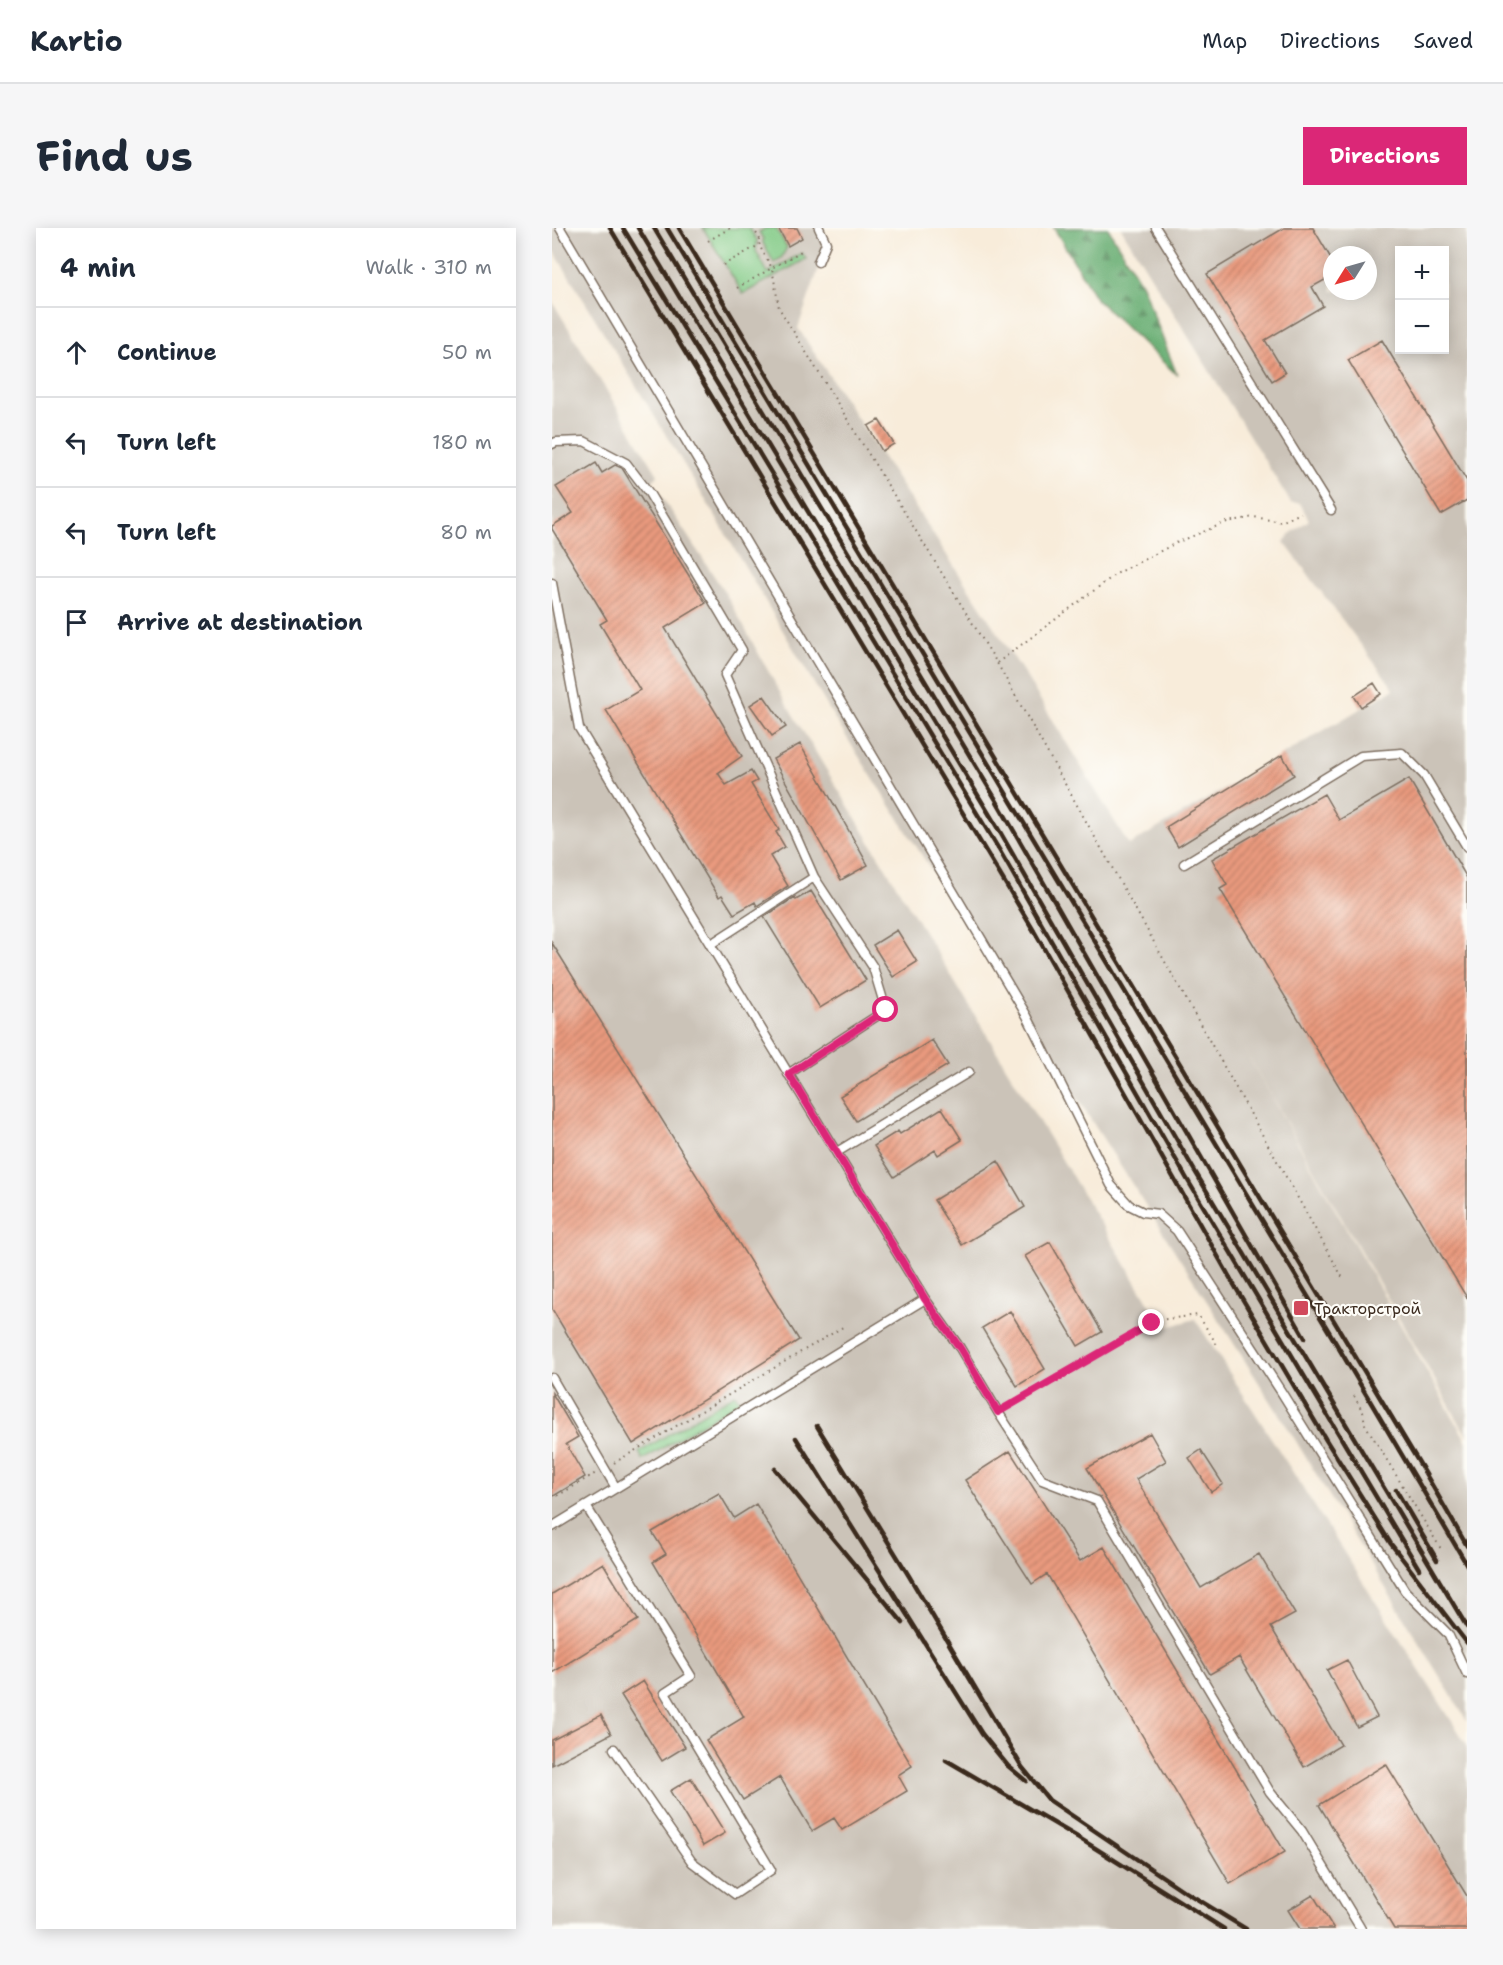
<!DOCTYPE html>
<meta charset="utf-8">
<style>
body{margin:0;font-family:"Shantell Sans",sans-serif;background:#f6f6f7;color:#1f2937}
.controls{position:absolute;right:18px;top:18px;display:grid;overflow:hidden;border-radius:0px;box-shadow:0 3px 15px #0003}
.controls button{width:54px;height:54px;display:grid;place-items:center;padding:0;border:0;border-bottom:2px solid #e0e1e3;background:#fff;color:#1f2937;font:30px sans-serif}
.compass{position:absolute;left:771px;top:18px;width:54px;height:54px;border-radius:50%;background:#fff;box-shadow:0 3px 15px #0003;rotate:233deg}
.stop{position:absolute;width:18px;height:18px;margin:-14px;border:4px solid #db2777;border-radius:50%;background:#fff}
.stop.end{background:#db2777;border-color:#fff;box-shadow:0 2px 6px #0008}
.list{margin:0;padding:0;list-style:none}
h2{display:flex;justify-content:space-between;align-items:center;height:78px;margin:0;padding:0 24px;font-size:26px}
h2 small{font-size:20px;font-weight:400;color:#747a83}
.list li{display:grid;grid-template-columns:39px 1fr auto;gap:18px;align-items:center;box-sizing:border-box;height:90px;padding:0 24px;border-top:2px solid #e0e1e3}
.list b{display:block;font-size:22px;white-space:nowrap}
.list em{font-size:20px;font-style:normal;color:#747a83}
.icon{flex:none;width:33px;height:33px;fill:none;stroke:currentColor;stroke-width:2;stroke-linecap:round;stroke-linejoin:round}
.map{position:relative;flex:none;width:915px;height:1701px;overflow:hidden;border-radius:0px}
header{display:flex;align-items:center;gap:36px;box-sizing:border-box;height:84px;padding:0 30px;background:#fff;border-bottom:2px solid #e0e1e3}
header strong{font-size:28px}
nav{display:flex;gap:33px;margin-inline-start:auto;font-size:21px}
.intro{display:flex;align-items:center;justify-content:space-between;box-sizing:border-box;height:144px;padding:0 36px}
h1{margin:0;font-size:42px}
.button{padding:15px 27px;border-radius:0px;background:#db2777;color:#fff;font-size:21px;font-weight:700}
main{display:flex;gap:36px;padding:0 36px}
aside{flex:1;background:#fff;border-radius:0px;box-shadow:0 3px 15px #0003}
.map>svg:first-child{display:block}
.industrial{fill:#cbc3b8;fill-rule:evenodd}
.grass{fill:#82ca86;stroke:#5e7a52;stroke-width:1.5}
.forest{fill:url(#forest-firs);stroke:#526c48;stroke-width:1.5}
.building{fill:url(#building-hatch)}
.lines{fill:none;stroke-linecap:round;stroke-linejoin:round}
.service-casing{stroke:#7d6e60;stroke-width:11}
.path{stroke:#7d6e60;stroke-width:2;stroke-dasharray:1.5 4.5;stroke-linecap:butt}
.service{stroke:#fff;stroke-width:8}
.rail{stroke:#3b2a1e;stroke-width:4.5}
.route{stroke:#db2777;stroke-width:8}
.poi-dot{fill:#d1495b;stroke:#fdfcf7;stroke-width:2}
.labels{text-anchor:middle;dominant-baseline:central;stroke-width:4.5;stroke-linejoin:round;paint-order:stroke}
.poi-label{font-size:16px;fill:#3b2a1e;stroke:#fdfcf7;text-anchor:start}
</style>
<header>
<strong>Kartio</strong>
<nav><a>Map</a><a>Directions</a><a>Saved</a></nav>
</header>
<div class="intro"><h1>Find us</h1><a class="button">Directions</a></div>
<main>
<aside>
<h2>4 min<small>Walk · 310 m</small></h2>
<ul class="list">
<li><svg class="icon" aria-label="ahead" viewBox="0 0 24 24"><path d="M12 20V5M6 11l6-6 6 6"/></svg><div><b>Continue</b></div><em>50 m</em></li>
<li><svg class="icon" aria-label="left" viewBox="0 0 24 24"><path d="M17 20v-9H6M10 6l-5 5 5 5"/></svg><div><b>Turn left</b></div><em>180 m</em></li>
<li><svg class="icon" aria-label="left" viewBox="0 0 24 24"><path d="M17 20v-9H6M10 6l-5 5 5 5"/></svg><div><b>Turn left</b></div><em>80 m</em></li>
<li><svg class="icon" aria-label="arrive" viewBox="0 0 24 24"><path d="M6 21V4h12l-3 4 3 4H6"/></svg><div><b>Arrive at destination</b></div></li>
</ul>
</aside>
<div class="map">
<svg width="915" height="1701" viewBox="0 0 915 1701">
<defs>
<pattern id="forest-firs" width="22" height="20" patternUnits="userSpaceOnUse" patternTransform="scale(1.5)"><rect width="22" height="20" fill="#69ae73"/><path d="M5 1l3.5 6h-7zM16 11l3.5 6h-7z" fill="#588e5e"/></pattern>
<pattern id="building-hatch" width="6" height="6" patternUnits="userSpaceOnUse" patternTransform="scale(1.5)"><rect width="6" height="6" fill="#e99a7e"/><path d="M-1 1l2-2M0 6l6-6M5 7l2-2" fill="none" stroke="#be7e67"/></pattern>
</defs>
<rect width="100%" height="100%" fill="#fdfcf7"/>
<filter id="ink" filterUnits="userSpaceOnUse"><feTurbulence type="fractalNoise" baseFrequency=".0167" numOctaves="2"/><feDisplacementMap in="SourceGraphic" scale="12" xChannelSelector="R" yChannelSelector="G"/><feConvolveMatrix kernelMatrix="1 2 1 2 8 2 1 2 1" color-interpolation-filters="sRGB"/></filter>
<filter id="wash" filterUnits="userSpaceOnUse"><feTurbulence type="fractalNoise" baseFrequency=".008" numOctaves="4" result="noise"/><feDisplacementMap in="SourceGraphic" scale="24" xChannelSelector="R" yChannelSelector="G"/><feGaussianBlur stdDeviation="1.35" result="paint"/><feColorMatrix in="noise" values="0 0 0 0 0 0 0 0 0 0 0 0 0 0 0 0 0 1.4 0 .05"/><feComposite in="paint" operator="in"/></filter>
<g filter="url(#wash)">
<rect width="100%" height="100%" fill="#f8ecda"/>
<!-- industrial -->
<path class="industrial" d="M0 0H267L276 14 246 100 470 442 577 617 842 461 732 314 738 306 757 292 748 275H739L569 0H915V1208L682 803 915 1214V1493L739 1205 283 491 159 281 0 20ZM848 22H892V122H848ZM780 27H816V63H780Z
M0 73 106 247 100 254 172 363 234 475 612 1100 643 1091 915 1517V1701H0Z"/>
<!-- grass -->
<path class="grass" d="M151 0H197L205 12 204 23 216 45 250 25 254 31 191 66Z
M214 0H224L235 19 230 29 222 35 211 15V11L207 4Z
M183 1166 188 1173 91 1232 87 1224Z"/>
<!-- forest -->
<path class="forest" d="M502 0H556L590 57 625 147 545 72Z"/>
<g id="blocks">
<!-- building -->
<path class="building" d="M226 0H245L250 10 236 18Z
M732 0H761L780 32V48L760 59 771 78 713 112 733 145 720 153 655 46Z
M830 112 915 253V272L889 287 796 132Z
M327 192 342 216 330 223 316 198Z
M44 235 50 245 63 237 70 240 154 375 113 400 190 528 166 545 174 557 199 543 205 553 199 556 227 602 224 604 233 619 218 628 236 658 205 678 203 674 182 686 170 667 167 669 54 482 88 462 48 396 55 392 0 301V298L21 285 4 259Z
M822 455 829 466 809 479 802 468Z
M212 468 234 499 220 508 198 477Z
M248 516 316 637 289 652 221 531Z
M730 527 742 547 626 619 614 599Z
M857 551 915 650V1070L668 661 675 657 660 631 772 566 787 592Z
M259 663 314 752 268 780 212 689 243 669 244 672Z
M345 702 365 734 341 749 321 717Z
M0 715 247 1112 81 1216 0 1081Z
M380 812 396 837 304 893 288 868Z
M390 880 410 912 386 927 383 922 342 949 322 918 346 903 348 906Z
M446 933 473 979 410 1017 382 972Z
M498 1014 550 1104 526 1118 473 1028Z
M458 1083 493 1141 465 1158 430 1100Z
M0 1165 26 1209 14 1216 33 1249 0 1269Z
M598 1205 614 1233 584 1251 649 1360 707 1326 743 1386 719 1399 789 1517 752 1539 687 1429 658 1446 535 1240Z
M649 1222 671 1256 659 1264 637 1230Z
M458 1223 528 1333 552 1319 733 1624 678 1656 495 1346 480 1356 413 1252Z
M167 1265 182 1290 204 1276 360 1538 346 1547 355 1563 290 1602 282 1590 260 1603 228 1549 191 1572 154 1512 192 1489 101 1334 114 1326 100 1304Z
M51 1335 86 1392 0 1445V1366Z
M795 1432 825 1489 805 1499 775 1442Z
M91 1453 133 1519 110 1533 69 1467Z
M49 1487 59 1506 0 1537V1512Z
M834 1536 915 1668V1701H842L767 1577Z
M139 1550 173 1605 151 1618 118 1563Z
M761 1667 782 1701H748L736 1682Z"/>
</g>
</g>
<g filter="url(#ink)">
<use href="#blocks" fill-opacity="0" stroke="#7d6e60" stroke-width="1.5"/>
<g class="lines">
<defs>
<path id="service" d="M8 0 475 788 559 957 577 977 591 984 606 986 625 1003 730 1165 853 1363 896 1406 915 1446
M604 0 779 282
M266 34 274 15 267 0
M0 216 4 214 32 213 74 235 97 265 190 422 173 447 262 649 321 739 334 782 236 846
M0 355 27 500 373 1071 408 1120 446 1184 490 1252 545 1273 718 1564 750 1603 809 1701
M632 636 809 528 850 525 872 547 915 619
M159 716 262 649
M285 924 417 844
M0 1150 64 1260
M34 1278 139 1448 113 1465 219 1642 183 1666 140 1634 62 1521
M0 1299 373 1071"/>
</defs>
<!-- service casing -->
<use href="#service" class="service-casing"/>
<!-- path -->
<path class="path" d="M201 0 209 13 207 17 220 40 227 80 445 435 792 1052
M156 13 178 0
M171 37 207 17
M185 60 251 22
M445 435 564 346 624 315 675 294 702 289 729 294 749 285
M607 1092 646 1087 666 1118
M802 1168 811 1184 813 1196 889 1321
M457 1178 600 1095
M62 1235 291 1099
M0 1271 44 1245"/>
<!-- service -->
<use href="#service" class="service"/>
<!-- rail -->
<path class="rail" d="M58 0 482 703 681 1055 774 1212 839 1316 915 1415
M71 0 449 625 635 951 867 1341
M86 0 448 604 641 940 915 1399
M102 0 443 570 753 1110
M115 0 782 1112 915 1337
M127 0 869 1238 915 1318
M265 1198 357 1348 470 1539 497 1572 632 1663 694 1701
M244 1210 430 1506 456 1538 474 1553
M223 1241 351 1395
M844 1262 885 1332
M394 1532 527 1610 672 1701"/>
</g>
</g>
<g class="lines" filter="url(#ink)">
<!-- route -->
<path class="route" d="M334 782 237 846 373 1071 408 1120 446 1184 600 1095"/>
</g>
<!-- markers -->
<rect class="poi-dot" x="741" y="1072" width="16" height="16" rx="3"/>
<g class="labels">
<!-- poi labels -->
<g class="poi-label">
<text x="762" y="1080">Тракторстрой</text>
</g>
</g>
</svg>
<div class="controls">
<button>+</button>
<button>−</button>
</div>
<svg class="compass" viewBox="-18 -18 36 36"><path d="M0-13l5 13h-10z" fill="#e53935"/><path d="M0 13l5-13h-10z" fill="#747a83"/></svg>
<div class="stop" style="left:334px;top:782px"></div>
<div class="stop end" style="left:600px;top:1095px"></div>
</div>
</main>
